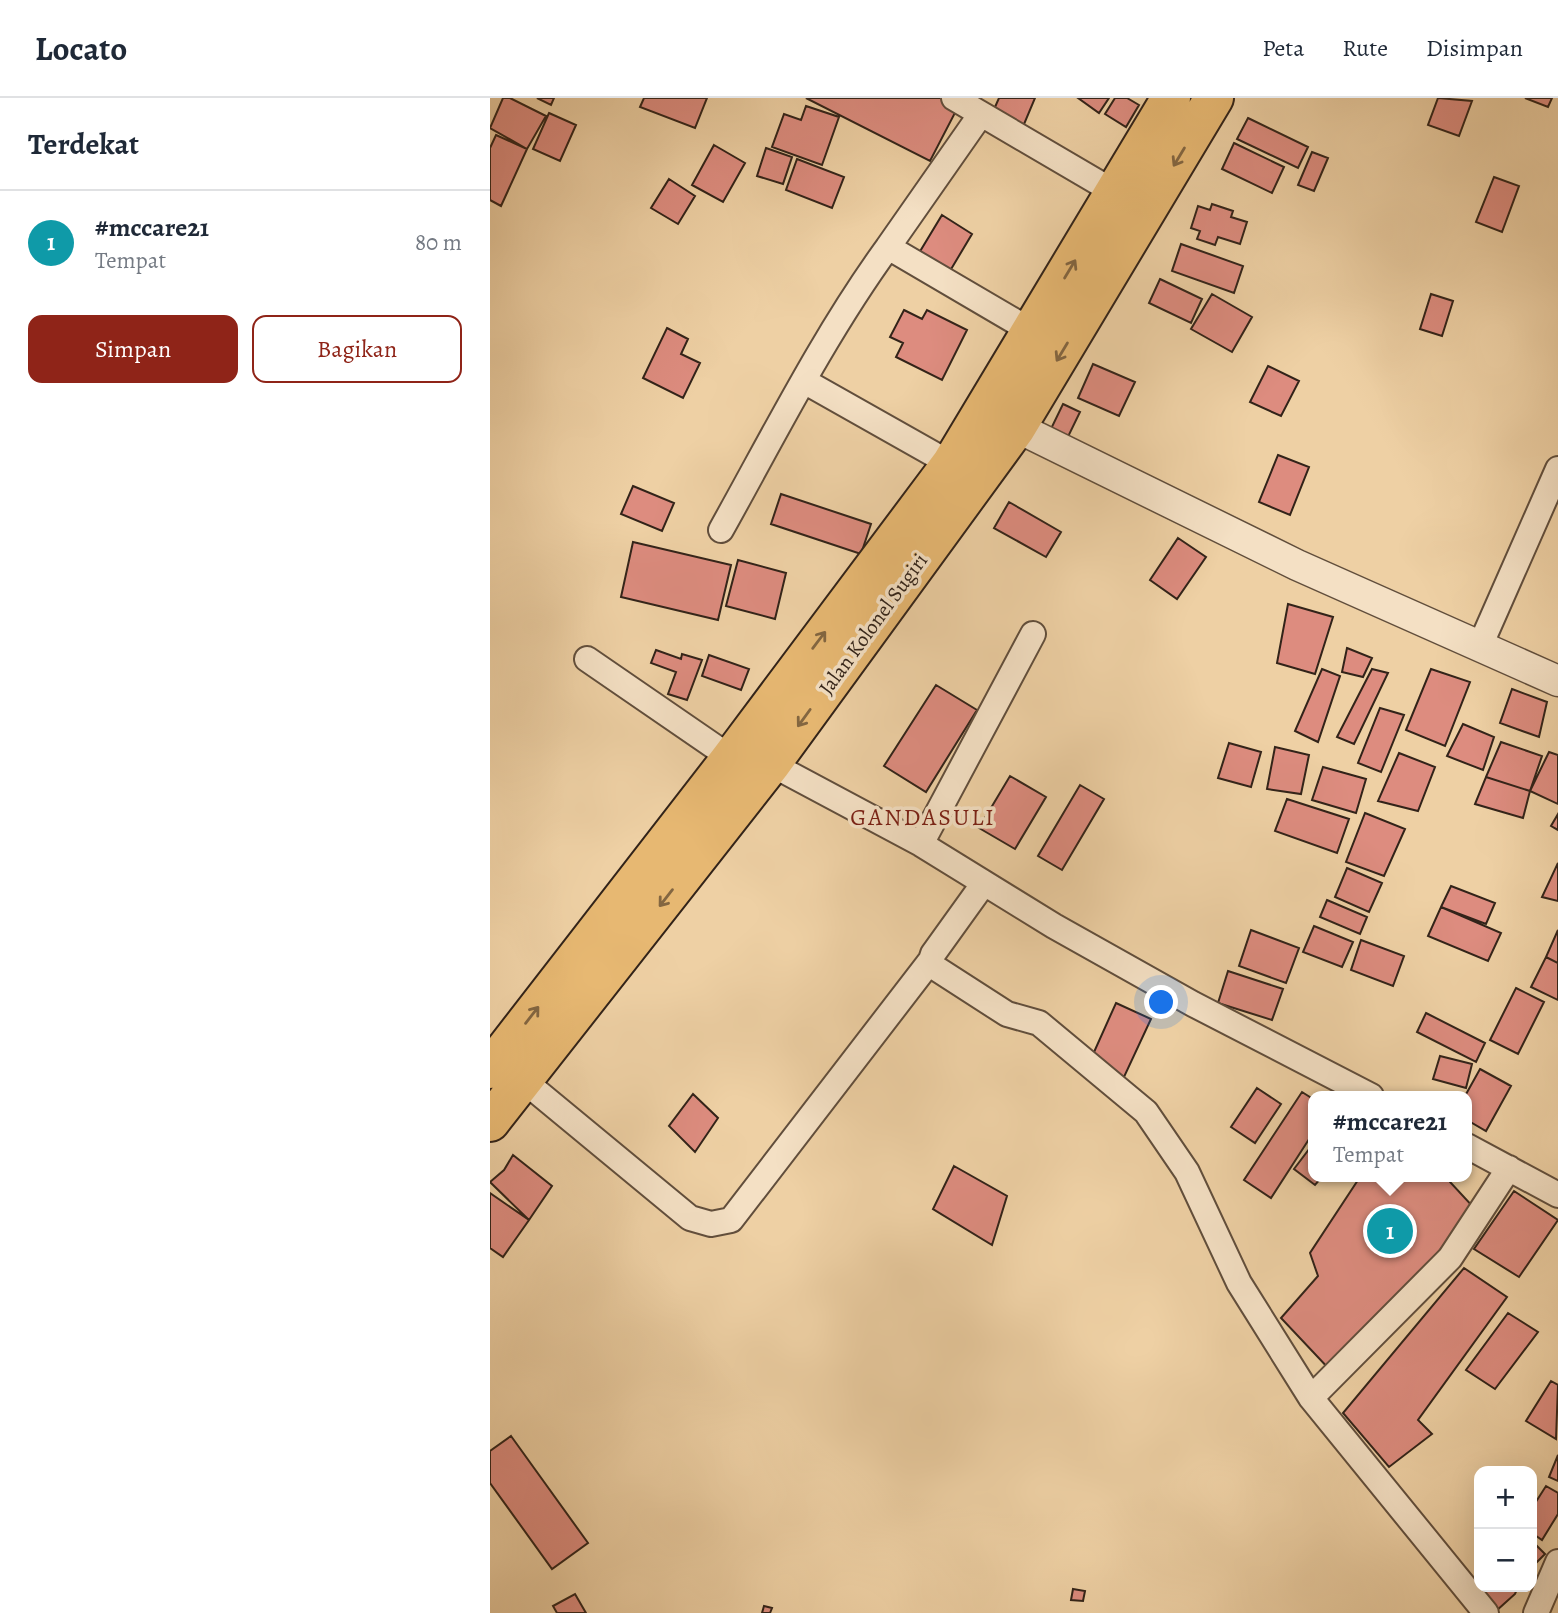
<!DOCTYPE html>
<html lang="id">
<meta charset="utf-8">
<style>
body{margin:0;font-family:Alegreya,serif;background:#f6f6f7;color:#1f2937}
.controls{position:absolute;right:21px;bottom:21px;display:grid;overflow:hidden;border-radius:14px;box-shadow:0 7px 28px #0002}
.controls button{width:63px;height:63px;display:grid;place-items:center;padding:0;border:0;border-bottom:2px solid #e0e1e3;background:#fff;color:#1f2937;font:35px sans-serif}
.you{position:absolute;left:672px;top:905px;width:24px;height:24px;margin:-18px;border:5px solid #fff;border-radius:50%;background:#1a73e8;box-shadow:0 0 0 10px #1a73e833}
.badge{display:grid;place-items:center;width:46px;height:46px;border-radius:50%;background:#8f2418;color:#fff;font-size:23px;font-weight:700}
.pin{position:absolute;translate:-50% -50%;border:4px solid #fff;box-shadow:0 2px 7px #0006}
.popup{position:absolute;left:818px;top:993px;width:164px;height:91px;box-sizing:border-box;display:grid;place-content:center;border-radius:14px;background:#fff;filter:drop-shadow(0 2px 5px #0005);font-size:23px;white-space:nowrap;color:#747a83}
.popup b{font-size:26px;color:#1f2937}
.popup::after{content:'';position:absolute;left:50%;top:100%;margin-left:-14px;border:14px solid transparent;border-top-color:#fff}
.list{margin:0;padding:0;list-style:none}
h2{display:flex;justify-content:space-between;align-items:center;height:91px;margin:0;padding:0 28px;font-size:30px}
h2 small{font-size:23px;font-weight:400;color:#747a83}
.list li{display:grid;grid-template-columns:46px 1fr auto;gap:21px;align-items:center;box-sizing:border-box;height:105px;padding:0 28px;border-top:2px solid #e0e1e3}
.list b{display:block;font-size:26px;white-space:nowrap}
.list p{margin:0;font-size:23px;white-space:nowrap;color:#747a83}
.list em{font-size:23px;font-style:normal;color:#747a83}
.actions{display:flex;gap:14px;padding:21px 28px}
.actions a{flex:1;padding:16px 0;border:2px solid #8f2418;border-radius:14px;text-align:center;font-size:24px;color:#8f2418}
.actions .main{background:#8f2418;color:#fff}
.map{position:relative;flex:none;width:1068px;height:1515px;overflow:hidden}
header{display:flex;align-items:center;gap:42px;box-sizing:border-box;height:98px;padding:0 35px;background:#fff;border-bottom:2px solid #e0e1e3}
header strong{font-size:33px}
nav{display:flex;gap:38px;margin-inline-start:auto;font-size:24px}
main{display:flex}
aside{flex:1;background:#fff}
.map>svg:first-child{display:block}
.building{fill:#dd8c7f;stroke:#322319;stroke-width:2}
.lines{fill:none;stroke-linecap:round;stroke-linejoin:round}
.minor-casing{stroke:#614e3c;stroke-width:28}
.tertiary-casing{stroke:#614e3c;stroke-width:33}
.primary-casing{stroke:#322319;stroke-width:42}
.minor{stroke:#f4e0c4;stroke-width:24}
.tertiary{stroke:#f4e0c4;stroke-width:30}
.primary{stroke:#e7b872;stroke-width:38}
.oneway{stroke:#836641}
.labels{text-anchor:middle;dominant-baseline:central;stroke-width:7;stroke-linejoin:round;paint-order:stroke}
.street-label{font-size:21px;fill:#322319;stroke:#f4e0c4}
.quarter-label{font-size:24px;letter-spacing:2px;fill:#7a1f14;stroke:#f4e0c4}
</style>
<header>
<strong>Locato</strong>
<nav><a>Peta</a><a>Rute</a><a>Disimpan</a></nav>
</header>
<main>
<aside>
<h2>Terdekat<small></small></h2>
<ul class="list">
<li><span class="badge" style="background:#0f9aa8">1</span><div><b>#mccare21</b><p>Tempat</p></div><em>80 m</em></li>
</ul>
<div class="actions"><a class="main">Simpan</a><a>Bagikan</a></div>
</aside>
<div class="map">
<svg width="1068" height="1515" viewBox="0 0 1068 1515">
<rect width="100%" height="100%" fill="#eed0a4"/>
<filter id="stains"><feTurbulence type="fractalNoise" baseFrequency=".00286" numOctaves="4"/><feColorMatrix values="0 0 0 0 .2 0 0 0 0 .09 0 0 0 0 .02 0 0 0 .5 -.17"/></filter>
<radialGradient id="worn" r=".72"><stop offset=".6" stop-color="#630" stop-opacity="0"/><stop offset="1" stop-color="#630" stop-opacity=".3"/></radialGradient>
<!-- building -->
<path class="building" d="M13 0H20L56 18 37 51 0 30Z
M47 0H64L61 7Z
M154 0H217L205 30 150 9Z
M316 0H452L468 9 440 63Z
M509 0H545L532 31 501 18Z
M588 0H619L609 15Z
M625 0H637L649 7 636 29 615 16Z
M948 0 982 3 969 38 938 27Z
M1035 0H1062L1058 9Z
M316 8 349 19 332 67 282 49 294 16 311 22Z
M59 15 86 27 70 63 43 51Z
M758 20 818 49 808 70 747 41Z
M6 37 37 51 11 108 0 102V50Z
M744 45 794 69 782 95 732 71Z
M224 47 255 65 233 104 202 87Z
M276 50 302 59 293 86 267 78Z
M822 54 838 60 824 93 808 87Z
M307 61 354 79 342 110 296 92Z
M1004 79 1029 88 1012 134 986 124Z
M179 81 205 98 188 126 161 110Z
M722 106 743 113 741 119 757 124 750 146 728 139 725 147 707 141 710 133 701 130 708 108 720 112Z
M452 117 482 136 457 178 426 160Z
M691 146 753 168 744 195 682 173Z
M670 181 712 201 701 225 659 205Z
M722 196 762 219 742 254 701 231Z
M941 196 963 203 952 238 930 231Z
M414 212 432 221 437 212 477 232 452 282 406 259 413 245 400 239Z
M177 230 198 241 191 256 210 265 193 300 153 280Z
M603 266 645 284 629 318 588 300Z
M778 268 809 283 791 318 760 304Z
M573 306 590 314 574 347 557 339Z
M788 357 819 369 800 417 769 404Z
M143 388 184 405 172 433 131 416Z
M291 396 381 426 371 456 281 426Z
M519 404 571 434 556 459 504 430Z
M688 440 716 459 687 501 660 482Z
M143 444 241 467 228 522 131 499Z
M248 462 296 475 285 521 236 508Z
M798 506 843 519 825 576 787 565Z
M857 550 882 560 873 579 852 574Z
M166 552 191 561 192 556 212 562 197 602 178 596 186 574 161 565Z
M219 557 259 571 251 592 212 578Z
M832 571 850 578 828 644 805 633Z
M882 571 898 575 864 646 847 639Z
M941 571 980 584 955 648 916 632Z
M446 587 487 612 436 694 394 668Z
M1022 591 1057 604 1049 639 1010 625Z
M890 610 914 617 891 674 868 665Z
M973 626 1004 639 993 672 957 658Z
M1011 644 1052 658 1040 693 996 679Z
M739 645 771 654 761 689 728 680Z
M785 649 819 657 811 696 777 691Z
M1059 654 1068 657V706L1040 693Z
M909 655 945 669 928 713 888 703Z
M833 669 876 681 866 715 822 702Z
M520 678 556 699 525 751 489 730Z
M996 679 1040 693 1033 720 985 706Z
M590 687 614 701 572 772 548 758Z
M797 701 859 721 847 755 785 733Z
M875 715 915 731 894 778 856 764Z
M1068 716V732L1061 728Z
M1068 765V803L1052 799Z
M857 770 892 785 879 814 845 799Z
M961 788 1005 805 996 826 951 809Z
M837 802 877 819 870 836 830 819Z
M951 809 1011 835 998 863 938 838Z
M824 828 863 844 852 869 813 854Z
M761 832 809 850 796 885 749 868Z
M1068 832V865L1056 859Z
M871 842 914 858 903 888 861 872Z
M1056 859 1068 865V902L1041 889Z
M738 873 793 891 782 922 728 905Z
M1026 890 1054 904 1028 956 1000 942Z
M626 905 661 921 634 979 600 963Z
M936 915 995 945 986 964 927 934Z
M950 958 982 966 976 990 943 981Z
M990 971 1021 988 996 1033 977 1022 975 998Z
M767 990 791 1006 765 1045 741 1029Z
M812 994 823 1001V1035L781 1100 754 1082Z
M203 996 228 1020 205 1054 179 1028Z
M823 1046V1079H832L825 1087 804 1071Z
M23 1057 62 1088 39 1122 0 1084 14 1072Z
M464 1068 517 1098 502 1147 443 1111Z
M870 1079H961L960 1084 986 1112 841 1273 791 1220 828 1178 820 1155Z
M1024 1093 1068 1122 1029 1179 984 1151Z
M0 1095 39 1122 13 1159 0 1150Z
M974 1170 1017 1199 928 1322 942 1336 899 1369 853 1315Z
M1018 1215 1048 1234 1005 1291 976 1272Z
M1061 1283 1068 1287 1066 1341 1036 1323Z
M21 1338 98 1445 62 1471 0 1385V1353Z
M1068 1357V1383L1059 1379Z
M1056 1388 1068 1395V1416L1052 1442 1042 1435V1410Z
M1042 1443 1055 1456 1042 1469Z
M989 1487V1489H1028L1025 1496 1006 1513 984 1489Z
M583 1491 595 1493 593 1503 581 1502Z
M85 1496 96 1515H67L63 1508Z
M274 1508 282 1510 280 1515H272Z"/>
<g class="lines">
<defs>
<path id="minor" d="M464 0 626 95
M398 149 491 16
M314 283 461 366
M231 432C284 337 334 237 398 149L543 234
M990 548 1068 371
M97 561 241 660
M281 666 431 746 564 828 703 906 881 998
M431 746 543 536
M494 785 443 856 441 862 444 869 517 916 549 925 656 1014 697 1074 749 1185 821 1300 996 1515
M33 982 200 1120 221 1126 241 1122 441 862
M977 1048 1068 1097
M821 1300 960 1160 1019 1070
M1046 1515 1068 1464"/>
<path id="tertiary" d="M508 320 807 467 1068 583"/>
<path id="primary" d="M0 971 241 660 461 366 681 0
M0 1024 281 666 526 330 724 0"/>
</defs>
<!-- minor casing -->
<use href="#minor" class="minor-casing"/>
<!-- tertiary casing -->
<use href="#tertiary" class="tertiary-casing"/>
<!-- primary casing -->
<use href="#primary" class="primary-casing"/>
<!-- minor -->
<use href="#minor" class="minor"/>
<!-- tertiary -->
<use href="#tertiary" class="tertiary"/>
<!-- primary -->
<use href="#primary" class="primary"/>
</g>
<!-- one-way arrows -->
<defs><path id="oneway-shaft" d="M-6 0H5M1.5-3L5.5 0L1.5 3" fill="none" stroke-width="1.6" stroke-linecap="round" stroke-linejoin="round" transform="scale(1.75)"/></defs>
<g class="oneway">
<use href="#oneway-shaft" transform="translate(689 59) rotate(121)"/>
<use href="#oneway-shaft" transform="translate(580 171) rotate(-59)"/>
<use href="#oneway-shaft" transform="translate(572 254) rotate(121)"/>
<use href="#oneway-shaft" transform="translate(329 542) rotate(-53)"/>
<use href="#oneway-shaft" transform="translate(314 620) rotate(126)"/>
<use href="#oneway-shaft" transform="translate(176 800) rotate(128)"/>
<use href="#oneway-shaft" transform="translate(42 917) rotate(-52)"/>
</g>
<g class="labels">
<!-- street labels -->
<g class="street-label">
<text transform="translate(383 526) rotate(-54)">Jalan Kolonel Sugiri</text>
</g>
<!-- quarter labels -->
<g class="quarter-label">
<text x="433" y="719">GANDASULI</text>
</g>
</g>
<rect width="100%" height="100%" filter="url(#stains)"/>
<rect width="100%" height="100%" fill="url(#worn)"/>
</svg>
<div class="controls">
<button>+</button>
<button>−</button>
</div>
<div class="you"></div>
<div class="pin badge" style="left:900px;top:1133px;background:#0f9aa8">1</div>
<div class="popup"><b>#mccare21</b>Tempat</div>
</div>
</main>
